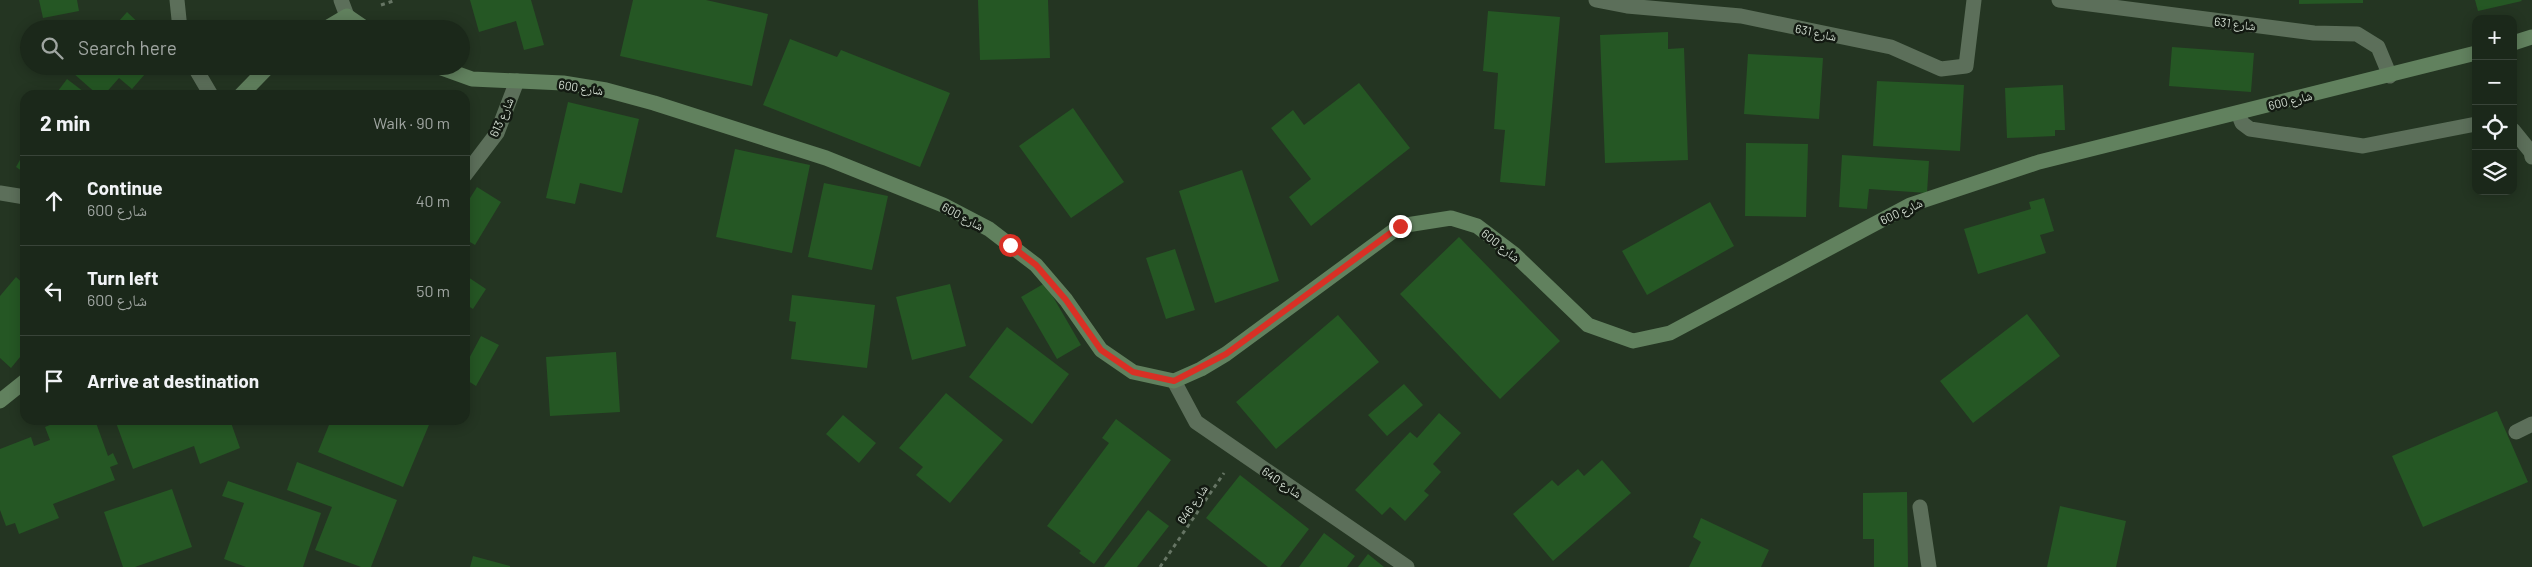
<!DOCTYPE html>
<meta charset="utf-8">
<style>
body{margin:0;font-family:Barlow,"Noto Naskh Arabic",sans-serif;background:#243023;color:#f1f3f6}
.controls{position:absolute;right:15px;top:15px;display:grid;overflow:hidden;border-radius:10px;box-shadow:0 2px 12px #0003}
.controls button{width:45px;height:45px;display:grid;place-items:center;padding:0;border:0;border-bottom:1px solid #394439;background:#1b281a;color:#f1f3f6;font:25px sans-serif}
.stop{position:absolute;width:15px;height:15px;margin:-11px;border:4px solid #d93025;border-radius:50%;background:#fff}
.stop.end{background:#d93025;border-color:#fff;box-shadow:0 1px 5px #0008}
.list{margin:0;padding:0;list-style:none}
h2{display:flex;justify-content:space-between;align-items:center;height:65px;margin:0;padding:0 20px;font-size:21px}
h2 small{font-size:16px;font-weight:400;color:#a0a6a2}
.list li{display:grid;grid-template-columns:32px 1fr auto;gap:15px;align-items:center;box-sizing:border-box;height:90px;padding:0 20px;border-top:1px solid #394439}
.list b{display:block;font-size:19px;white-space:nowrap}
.list p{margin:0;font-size:16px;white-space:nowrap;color:#a0a6a2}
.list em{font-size:16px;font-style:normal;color:#a0a6a2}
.icon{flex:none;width:28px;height:28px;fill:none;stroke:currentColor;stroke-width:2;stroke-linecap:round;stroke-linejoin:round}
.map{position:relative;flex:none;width:2532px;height:567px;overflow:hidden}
.search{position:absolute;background:#1b281a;box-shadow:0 2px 12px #0003;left:20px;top:20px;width:450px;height:55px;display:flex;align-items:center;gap:12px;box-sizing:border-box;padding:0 18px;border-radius:28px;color:#a0a6a2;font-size:19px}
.panel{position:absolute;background:#1b281a;box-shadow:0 2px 12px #0003;left:20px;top:90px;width:450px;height:335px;border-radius:15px}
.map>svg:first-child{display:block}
.building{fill:#255724}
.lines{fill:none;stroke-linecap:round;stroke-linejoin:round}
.path{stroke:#667564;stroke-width:3;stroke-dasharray:4 4;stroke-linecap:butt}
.street{stroke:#5c6f5a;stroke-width:15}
.secondary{stroke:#61815e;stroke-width:15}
.route{stroke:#d93025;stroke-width:6}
.labels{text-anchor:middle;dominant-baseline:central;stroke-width:5;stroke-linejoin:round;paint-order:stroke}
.street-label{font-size:12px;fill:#d3ded2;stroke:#131a12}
</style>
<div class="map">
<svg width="2532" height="567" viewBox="0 0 2532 567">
<rect width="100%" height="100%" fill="#243522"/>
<!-- building -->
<path class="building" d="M39 0H77L79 11 43 18Z
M470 0H531L544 45 524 50 516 21 479 32Z
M633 0H706L768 14 752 86 620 56Z
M978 0H1048L1050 58 980 60Z
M2299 0H2363V3L2299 4Z
M2475 0H2521L2522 1 2478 11Z
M1488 11 1560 17 1545 186 1500 182 1505 130 1494 129 1498 73 1483 71Z
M127 12 145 29H112Z
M1668 32V49L1684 48 1688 160 1605 163 1600 35Z
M790 39 837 57 841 50 950 93 920 167 763 105Z
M2172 47 2254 53 2251 92 2169 86Z
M1748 54 1823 58 1819 119 1744 114Z
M79 66H152L132 89 119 78 104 95H98L73 73Z
M67 79 88 95H55Z
M1877 81 1964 85 1960 151 1873 146Z
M1359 83 1410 148 1311 226 1289 197 1311 179 1271 128 1293 110 1304 125Z
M2063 85 2065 130H2055V136L2007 138 2005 88Z
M568 102 639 119 622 193 580 183 575 204 546 198Z
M1073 108 1124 182 1071 218 1019 146Z
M1746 143 1808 144 1806 217 1745 216Z
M735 149 810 165 792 253 716 237Z
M25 151V173L16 167Z
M1842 155 1929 161 1927 193 1869 189 1867 209 1839 207Z
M1242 170 1279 281 1215 303 1179 191Z
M824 183 888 196 872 270 808 257Z
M477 187 501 202 475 245 465 239V206Z
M2044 198 2054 231 2040 235 2046 253 1978 274 1964 229 2031 209 2029 202Z
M1710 202 1734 246 1647 295 1622 251Z
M1459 237 1560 341 1500 399 1400 294Z
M1175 249 1195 310 1166 319 1146 258Z
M465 275 486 289 473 309 465 304Z
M16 277 25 285V351L11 368 0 358V296Z
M1045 283 1081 345 1057 359 1021 297Z
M950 284 966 346 912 360 896 297Z
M792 295 875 305 867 368 791 359 796 322 789 321Z
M2027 314 2060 356 1973 423 1940 381Z
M1338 315 1379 362 1276 449 1236 402Z
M1007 327 1069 374 1032 424 969 377Z
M481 336 499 345 476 386 465 379V366Z
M616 352 620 412 550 416 546 357Z
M1404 384 1423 405 1387 436 1368 415Z
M946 393 1003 440 950 503 916 475 923 467 899 448Z
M2497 411 2528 482 2423 527 2392 456Z
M1439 413 1461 433 1433 464 1441 472 1424 491 1429 495 1405 521 1390 507 1382 515 1355 490 1410 432 1417 438Z
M843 415 876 443 859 463 826 434Z
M1116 419 1171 460 1094 564 1079 553 1081 551 1047 526 1109 443 1102 438Z
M62 420H95L108 456 113 453 118 464 110 467 115 480 53 504 59 518 19 534 15 523 6 526 0 510V449L31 437 34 446 50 440 45 427Z
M115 420H230L240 448 200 464 194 446 133 469Z
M331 420H431L403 487 318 452Z
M1602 460 1631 493 1553 561 1513 514 1552 480 1558 486 1578 469 1584 476Z
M297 462 397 500 371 567H361L315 550 332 507 287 490Z
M1240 475 1309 529 1280 567H1268L1206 518Z
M228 481 321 513 303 567H246L224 559 244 503 222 496Z
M172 489 192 547 135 567H123L104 512Z
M1907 492 1908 567H1874V539H1863V493Z
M2060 506 2126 521 2116 567H2047Z
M1148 510 1169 526 1137 567H1104Z
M1701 518 1769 550 1761 567H1689L1701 542 1693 537Z
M1324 533 1355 556 1347 567H1299Z
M1368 554 1384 567H1358Z
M473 556 510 566V567H470Z"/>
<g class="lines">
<!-- path -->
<path class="path" d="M381 5 396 0
M1160 567 1224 473"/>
<!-- street -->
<path class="street" d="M177 0 180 29
M341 0 347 16
M1596 0 1627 6 1741 16 1891 47 1941 69 1966 66 1974 0
M2059 0 2314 33 2357 34 2378 47 2390 76
M194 66 211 95
M2238 113 2242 123 2250 129 2363 146 2476 124
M2513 130 2531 152 2532 157
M465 175 497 133 517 81
M0 193 25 197
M1174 381 1196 422 1407 567
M2516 432 2532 424
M1920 507 1929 567"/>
<!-- secondary -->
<path class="secondary" d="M325 29 347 16 366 29
M2513 43 2532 37
M436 66 472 79 563 83 606 90 654 103 826 158 943 205 989 229 1036 265 1066 300 1101 350 1133 372 1174 381 1201 369 1226 354 1400 226 1451 218 1477 226 1514 254 1588 325 1633 341 1670 333 1910 205 2039 162 2476 53
M241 95 269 66
M0 401 25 381"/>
</g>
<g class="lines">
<!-- route -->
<path class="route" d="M1010 245 1036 265 1066 300 1101 350 1133 372 1174 381 1226 354 1400 226"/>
</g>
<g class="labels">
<!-- street labels -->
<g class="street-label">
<text transform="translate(2235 23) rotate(7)">شارع 631</text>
<text transform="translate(1816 32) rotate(12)">شارع 631</text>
<text transform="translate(581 87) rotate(8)">شارع 600</text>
<text transform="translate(2290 100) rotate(-14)">شارع 600</text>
<text transform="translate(501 117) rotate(-66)">شارع 613</text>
<text transform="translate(1901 211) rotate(-25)">شارع 600</text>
<text transform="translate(963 216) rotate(28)">شارع 600</text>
<text transform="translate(1501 245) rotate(38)">شارع 600</text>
<text transform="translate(1282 482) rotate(34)">شارع 640</text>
<text transform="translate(1192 504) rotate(-56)">شارع 646</text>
</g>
</g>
</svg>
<div class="controls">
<button>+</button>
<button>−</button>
<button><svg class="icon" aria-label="locate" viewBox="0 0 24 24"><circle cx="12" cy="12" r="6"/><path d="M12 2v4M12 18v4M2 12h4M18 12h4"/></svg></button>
<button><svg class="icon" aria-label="layers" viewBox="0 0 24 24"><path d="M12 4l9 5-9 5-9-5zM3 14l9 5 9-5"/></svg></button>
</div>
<div class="stop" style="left:1010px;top:245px"></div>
<div class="stop end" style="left:1400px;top:226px"></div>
<div class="search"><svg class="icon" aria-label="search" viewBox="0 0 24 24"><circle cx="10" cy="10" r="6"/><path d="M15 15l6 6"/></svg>Search here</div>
<section class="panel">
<h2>2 min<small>Walk · 90 m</small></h2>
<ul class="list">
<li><svg class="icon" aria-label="ahead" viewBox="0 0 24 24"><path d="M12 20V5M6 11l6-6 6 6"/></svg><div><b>Continue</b><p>شارع 600</p></div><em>40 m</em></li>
<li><svg class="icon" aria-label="left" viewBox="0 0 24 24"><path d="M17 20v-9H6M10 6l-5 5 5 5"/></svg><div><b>Turn left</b><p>شارع 600</p></div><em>50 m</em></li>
<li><svg class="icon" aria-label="arrive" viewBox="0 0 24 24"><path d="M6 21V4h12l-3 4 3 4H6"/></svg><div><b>Arrive at destination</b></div></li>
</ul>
</section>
</div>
